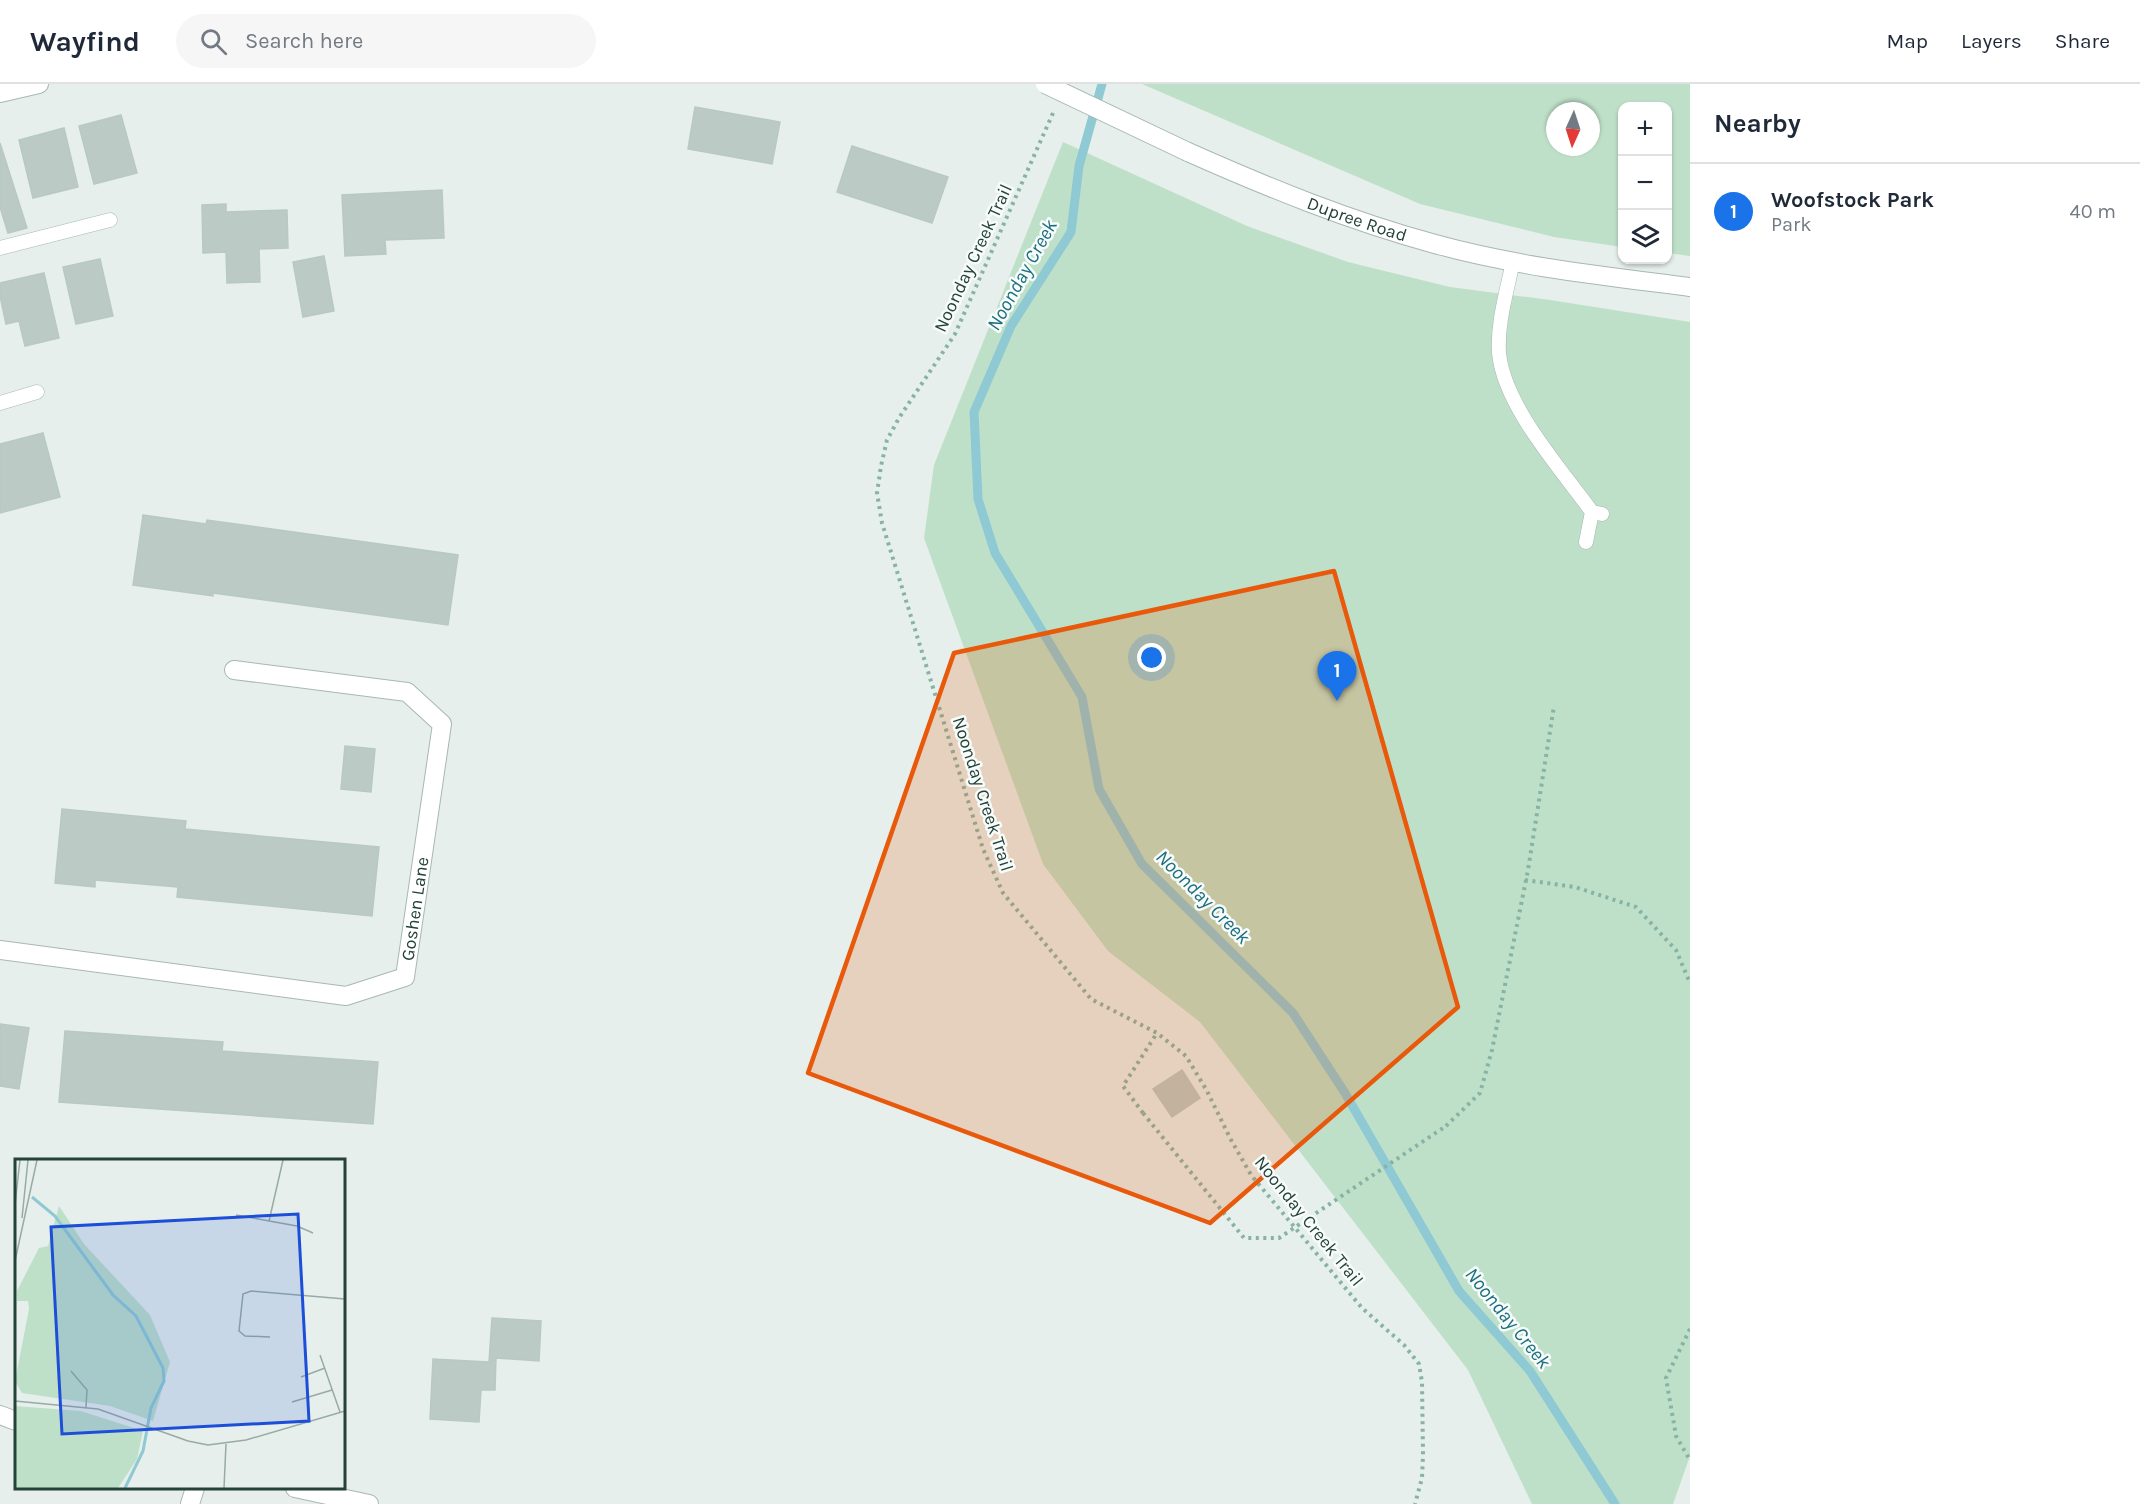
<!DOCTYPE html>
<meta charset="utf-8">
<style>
body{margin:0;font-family:Karla,sans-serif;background:#f6f6f7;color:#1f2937}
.controls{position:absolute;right:18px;top:18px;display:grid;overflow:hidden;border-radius:12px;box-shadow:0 2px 4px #0004}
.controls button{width:54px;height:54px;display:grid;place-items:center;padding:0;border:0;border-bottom:2px solid #e0e1e3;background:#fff;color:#1f2937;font:30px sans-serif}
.compass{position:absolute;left:1546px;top:18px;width:54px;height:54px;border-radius:50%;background:#fff;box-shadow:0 2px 4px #0004;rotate:183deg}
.you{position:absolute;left:1152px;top:574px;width:21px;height:21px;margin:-15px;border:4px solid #fff;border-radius:50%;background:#1a73e8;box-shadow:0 0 0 9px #1a73e833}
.badge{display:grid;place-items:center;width:39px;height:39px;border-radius:50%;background:#1a73e8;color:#fff;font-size:20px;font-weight:700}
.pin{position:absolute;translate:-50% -50px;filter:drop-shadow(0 2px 3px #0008)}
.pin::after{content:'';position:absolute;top:32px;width:21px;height:18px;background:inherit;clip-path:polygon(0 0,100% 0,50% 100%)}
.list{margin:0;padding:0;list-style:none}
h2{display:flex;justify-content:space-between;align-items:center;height:78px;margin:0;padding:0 24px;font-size:26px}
h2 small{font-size:20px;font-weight:400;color:#747a83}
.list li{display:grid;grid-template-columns:39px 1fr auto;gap:18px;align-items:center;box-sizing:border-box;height:96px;padding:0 24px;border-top:2px solid #e0e1e3}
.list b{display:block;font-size:22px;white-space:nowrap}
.list p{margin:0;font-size:20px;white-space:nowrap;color:#747a83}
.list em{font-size:20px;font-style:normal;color:#747a83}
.icon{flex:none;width:33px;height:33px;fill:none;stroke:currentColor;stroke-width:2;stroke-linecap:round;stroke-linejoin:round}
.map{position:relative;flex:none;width:1690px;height:1420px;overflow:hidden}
header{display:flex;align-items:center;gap:36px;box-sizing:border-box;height:84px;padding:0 30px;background:#fff;border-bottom:2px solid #e0e1e3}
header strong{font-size:28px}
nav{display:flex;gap:33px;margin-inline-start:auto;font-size:21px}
.search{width:420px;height:54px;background:#f6f6f7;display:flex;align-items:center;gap:15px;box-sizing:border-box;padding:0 21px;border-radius:33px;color:#747a83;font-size:22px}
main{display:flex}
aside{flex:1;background:#fff}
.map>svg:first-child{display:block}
.green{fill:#bfe0c8;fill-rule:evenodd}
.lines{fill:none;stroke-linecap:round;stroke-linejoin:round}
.stream{stroke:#8ec9d4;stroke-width:9}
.building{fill:#bbcac4;stroke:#b8c9c2;stroke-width:1.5}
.lane-casing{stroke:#a8b8b2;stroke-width:15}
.street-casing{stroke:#a8b8b2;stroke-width:20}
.path{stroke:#86b3a5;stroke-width:4;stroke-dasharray:3 4.5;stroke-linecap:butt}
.lane{stroke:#fff;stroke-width:14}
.street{stroke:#fff;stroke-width:18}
.street-bridge-casing{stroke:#a8b8b2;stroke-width:20;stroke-linecap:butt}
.path-bridge{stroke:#86b3a5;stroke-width:4;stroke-dasharray:3 4.5;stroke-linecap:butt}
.street-bridge{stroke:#fff;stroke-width:18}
.marked{fill:#e8590c;fill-opacity:0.2;stroke:#e8590c;stroke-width:4.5;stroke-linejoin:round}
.labels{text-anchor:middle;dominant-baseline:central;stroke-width:5;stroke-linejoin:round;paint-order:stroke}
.street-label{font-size:18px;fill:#24423a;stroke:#f7fbf9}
.water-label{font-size:20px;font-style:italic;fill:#1c6f80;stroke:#f7fbf9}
.inset-river{fill:none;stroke:#8ec9d4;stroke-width:3}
.inset-road{fill:none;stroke:#98aaa4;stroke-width:1.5}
.view{fill:#1d4ed8;fill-opacity:0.15;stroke:#1d4ed8;stroke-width:3}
.inset-edge{fill:none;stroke:#24423a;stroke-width:3}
</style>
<header>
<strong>Wayfind</strong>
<div class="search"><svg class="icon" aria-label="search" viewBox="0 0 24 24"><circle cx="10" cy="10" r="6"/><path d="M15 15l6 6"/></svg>Search here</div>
<nav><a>Map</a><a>Layers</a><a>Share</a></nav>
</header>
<main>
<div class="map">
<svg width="1690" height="1420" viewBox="0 0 1690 1420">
<rect width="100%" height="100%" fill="#e6efeb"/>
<!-- green -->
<path class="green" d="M1142 0H1690V172L1668 169V22H1622V163L1554 153 1420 120ZM1555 27H1591V63H1555Z
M1063 58 1247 142 1348 178 1450 203 1550 216 1690 238V1372L1673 1420H1532L1468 1286 1200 938 1108 867 1043 780 924 454 934 381Z"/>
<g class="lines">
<!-- stream -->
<path class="stream" d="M1102 0 1079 82 1071 148 1011 242 974 328 978 415 995 469 1082 613 1099 705 1142 780 1293 929 1345 1009 1459 1207 1530 1287 1615 1420"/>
</g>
<!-- building -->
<path class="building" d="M695 23 780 38 772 80 688 65Z
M121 31 137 89 94 100 79 42Z
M64 44 78 103 33 114 19 56Z
M0 59 27 144 8 149 0 123Z
M852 62 948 93 932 139 837 108Z
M442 106 444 154 385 156 386 170 345 172 342 111Z
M226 120V128L287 126 288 164 259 165 260 198 227 199 226 168 203 169 202 121Z
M324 172 334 227 303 233 293 178Z
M100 175 113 232 76 240 63 183Z
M44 189 59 254 25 262 19 237 6 240 0 212V199Z
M43 349 60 413 0 429V360Z
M143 431 206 440 207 436 458 471 448 541 213 509V512L133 501Z
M345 662 375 665 371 708 341 705Z
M62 725 186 737 185 745 379 763 372 832 177 813 178 803 95 796V803L55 799Z
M0 940 29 944 19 1005 0 1002Z
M65 947 223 958 222 967 378 978 373 1040 59 1018Z
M1182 986 1200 1014 1172 1033 1153 1005Z
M492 1234 541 1237 539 1277 496 1274 495 1306H481L479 1338 430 1335 433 1275 489 1278Z"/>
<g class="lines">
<defs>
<path id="lane" d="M0 164 110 136
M1513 177C1507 207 1497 239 1499 269 1504 322 1561 385 1592 428L1602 430
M0 319 37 308
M1586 458 1592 428"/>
<g id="street">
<path d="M0 9 39 0"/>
<path id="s1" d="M1188 68C1269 104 1350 137 1435 160 1518 183 1605 192 1690 203"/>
<path id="s2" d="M0 866 346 912 405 893 442 640 407 608 234 586"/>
<path d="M0 1331 16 1337"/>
<path d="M295 1404 369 1420"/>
<path d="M190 1420 195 1404"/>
</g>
</defs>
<!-- lane casing -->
<use href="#lane" class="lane-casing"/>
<!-- street casing -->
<use href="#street" class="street-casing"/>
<!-- path -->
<path class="path" d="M1053 29 955 250 899 334 887 356 881 382 877 409 882 439 983 765 1003 809 1091 915 1157 949 1186 972 1207 1007 1230 1054 1251 1091 1362 1224 1404 1261 1419 1280 1422 1298 1423 1371 1422 1394 1415 1420
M1525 796 1575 803 1636 823 1676 866 1690 899
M1143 1029 1123 1002 1157 949
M1446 1042 1480 1009 1492 966 1528 786 1554 622
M1690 1245 1666 1294 1676 1352 1690 1376"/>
<!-- lane -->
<use href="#lane" class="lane"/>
<!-- street -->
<use href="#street" class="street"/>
<defs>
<path id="street-bridge" d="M1045 0 1188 68"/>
</defs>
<!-- street-bridge casing -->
<use href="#street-bridge" class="street-bridge-casing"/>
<!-- path-bridge -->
<path class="path-bridge" d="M1143 1029 1244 1154H1279L1446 1042"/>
<!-- street-bridge -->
<use href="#street-bridge" class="street-bridge"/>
</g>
<!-- marked area -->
<path class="marked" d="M1334 487 1458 923 1210 1139 808 989 954 569Z"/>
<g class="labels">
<!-- street labels -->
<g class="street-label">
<text stroke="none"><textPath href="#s1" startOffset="182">Dupree Road</textPath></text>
<text transform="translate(973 174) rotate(-65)">Noonday Creek Trail</text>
<text transform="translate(983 710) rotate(72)">Noonday Creek Trail</text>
<text stroke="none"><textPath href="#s2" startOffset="480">Goshen Lane</textPath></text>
<text transform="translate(1309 1137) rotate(51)">Noonday Creek Trail</text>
</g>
<!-- water labels -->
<g class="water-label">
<text transform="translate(1022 191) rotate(-61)">Noonday Creek</text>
<text transform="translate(1203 813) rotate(45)">Noonday Creek</text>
<text transform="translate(1508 1234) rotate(51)">Noonday Creek</text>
</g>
</g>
<!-- overview -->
<g transform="translate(15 1075)">
<rect width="330" height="330" fill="#e6efeb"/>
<path d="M44 47 69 85 135 156 155 203 138 262 95 247 7 234 0 222 14 150 13 142H2V132L24 89 33 87ZM0 247 66 252 128 272 122 300 103 329H0Z" fill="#bfe0c8"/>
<path class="inset-river" d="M17 38 40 57 98 136 121 157 148 209 149 222 136 249 128 292 110 329"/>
<path class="inset-road" d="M0 45 5 1M221 56 282 67 298 74M7 59 13 1M254 62 268 1M0 102 22 1M255 178 230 177 224 172 228 135 236 132 330 140M305 196 325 253M56 212 72 231 71 248M286 218 310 209M0 242 83 250 173 282 193 286 231 281 330 252M277 243 317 231M209 329 211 285"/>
<path class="view" d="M283 55 294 262 47 275 36 68Z"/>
<rect width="330" height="330" class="inset-edge"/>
</g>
</svg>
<div class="controls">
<button>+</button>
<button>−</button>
<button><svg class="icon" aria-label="layers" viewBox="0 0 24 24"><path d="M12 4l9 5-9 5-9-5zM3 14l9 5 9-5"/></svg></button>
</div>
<svg class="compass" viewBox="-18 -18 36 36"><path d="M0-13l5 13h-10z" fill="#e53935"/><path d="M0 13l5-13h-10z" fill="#747a83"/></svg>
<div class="you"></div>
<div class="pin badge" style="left:1337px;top:617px">1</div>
</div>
<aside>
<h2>Nearby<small></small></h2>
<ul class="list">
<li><span class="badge">1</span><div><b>Woofstock Park</b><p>Park</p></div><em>40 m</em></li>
</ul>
</aside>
</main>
